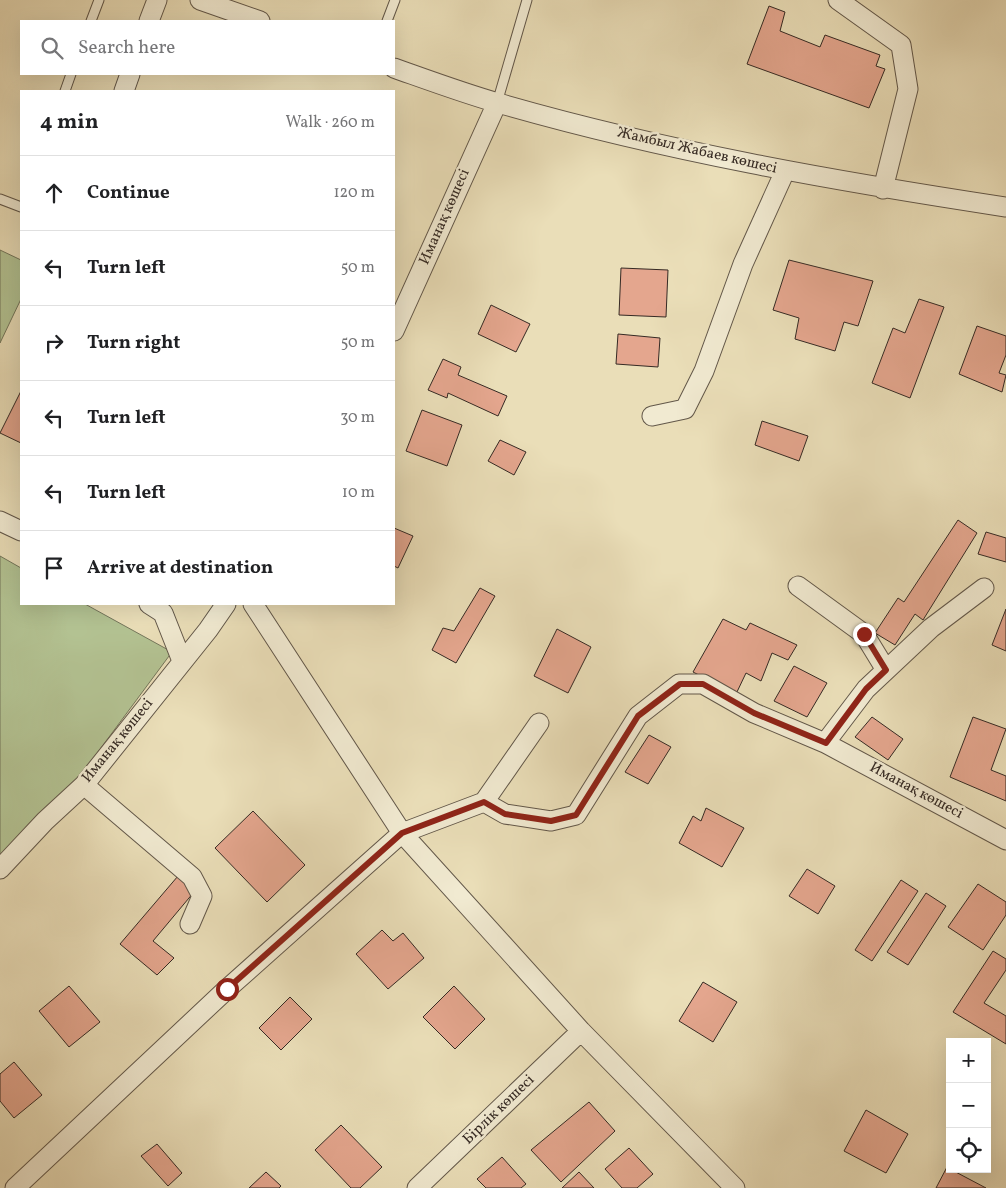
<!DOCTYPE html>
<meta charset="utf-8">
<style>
body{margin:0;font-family:Vollkorn,serif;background:#f6f6f6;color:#202124}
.controls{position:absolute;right:15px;bottom:15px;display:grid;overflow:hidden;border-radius:0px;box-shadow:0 5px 20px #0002}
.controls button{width:45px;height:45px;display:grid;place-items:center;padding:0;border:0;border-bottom:1px solid #e0e0e0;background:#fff;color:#202124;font:25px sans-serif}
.stop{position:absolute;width:15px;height:15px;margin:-11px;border:4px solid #8f2418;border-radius:50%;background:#fff}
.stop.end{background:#8f2418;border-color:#fff;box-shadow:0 1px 5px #0008}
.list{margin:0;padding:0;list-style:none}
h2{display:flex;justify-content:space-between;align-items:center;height:65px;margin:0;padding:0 20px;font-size:21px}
h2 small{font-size:16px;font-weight:400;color:#757577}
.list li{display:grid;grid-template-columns:32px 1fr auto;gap:15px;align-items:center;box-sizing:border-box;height:75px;padding:0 20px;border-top:1px solid #e0e0e0}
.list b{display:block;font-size:19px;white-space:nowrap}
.list em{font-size:16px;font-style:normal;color:#757577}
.icon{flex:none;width:28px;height:28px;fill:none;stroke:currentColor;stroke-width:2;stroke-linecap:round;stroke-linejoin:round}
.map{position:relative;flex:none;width:1006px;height:1188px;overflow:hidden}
.search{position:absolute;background:#fff;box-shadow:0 5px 20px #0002;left:20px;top:20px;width:375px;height:55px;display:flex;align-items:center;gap:12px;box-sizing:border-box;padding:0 18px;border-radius:0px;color:#757577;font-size:19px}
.panel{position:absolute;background:#fff;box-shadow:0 5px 20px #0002;left:20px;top:90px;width:375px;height:515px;border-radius:0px}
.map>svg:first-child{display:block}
.green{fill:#b3c292;stroke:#74765b}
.building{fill:#e4a68e;stroke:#352a24}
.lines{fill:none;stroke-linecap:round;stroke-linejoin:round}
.lane-casing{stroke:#625749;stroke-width:11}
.street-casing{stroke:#625749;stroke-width:21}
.lane{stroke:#f1ead1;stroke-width:9}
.street{stroke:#f1ead1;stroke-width:19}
.route{stroke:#8f2418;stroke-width:6}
.labels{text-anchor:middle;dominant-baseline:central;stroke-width:5;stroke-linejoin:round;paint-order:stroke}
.street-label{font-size:15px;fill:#352a24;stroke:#f1ead1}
</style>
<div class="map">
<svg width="1006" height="1188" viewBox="0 0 1006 1188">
<rect width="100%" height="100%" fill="#eadeb8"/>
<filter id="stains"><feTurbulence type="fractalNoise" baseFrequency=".004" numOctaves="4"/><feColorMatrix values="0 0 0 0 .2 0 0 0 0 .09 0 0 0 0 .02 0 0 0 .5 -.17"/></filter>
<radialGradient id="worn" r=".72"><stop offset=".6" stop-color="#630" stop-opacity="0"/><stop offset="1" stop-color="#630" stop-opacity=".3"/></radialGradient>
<!-- green -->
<path class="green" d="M0 250 21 260V299L0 343Z
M0 556 21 568V604H85L172 652 32 841 0 863Z"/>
<!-- building -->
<path class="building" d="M769 6 785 12 780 31 820 47 825 35 880 55 876 66 885 69 869 108 747 64Z
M789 260 873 281 858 326 844 322 835 351 795 339 799 318 773 310Z
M621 268 668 270 666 317 619 315Z
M919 299 944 307 910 398 872 383 893 328 905 333Z
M491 305 530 324 516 352 478 334Z
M977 326 1006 336V355L999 373 1006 375 1002 392 959 374Z
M618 334 660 338 658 367 616 364Z
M443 359 461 367 458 375 507 396 498 416 448 393 447 398 428 390Z
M21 391V443L0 433Z
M422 410 462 425 447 466 406 451Z
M762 421 808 436 799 461 755 445Z
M500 440 526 452 514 475 488 461Z
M958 520 977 533 923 620 915 614 895 645 875 633 898 598 904 602Z
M394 528 413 536 398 568 394 566Z
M986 532 1006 538V562L978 554Z
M480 588 495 596 456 663 432 650 443 628 454 631Z
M1006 609V651L992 645Z
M723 619 746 630 750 623 797 645 788 660 772 653 761 681 746 673 736 694 693 672Z
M557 629 591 647 568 693 534 676Z
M794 666 827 683 807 717 774 701Z
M872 717 903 739 888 760 855 737Z
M973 717 1006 729 991 770 1006 776V801L950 777Z
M649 735 671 747 648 784 625 772Z
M706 808 744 828 722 867 679 843 693 816 701 821Z
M253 811 305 865 267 902 215 848Z
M807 869 835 886 818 914 789 896Z
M178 876 194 892 153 941 174 958 157 975 120 944Z
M901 880 918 891 872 961 855 950Z
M978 884 1006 902V915L983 950 948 927Z
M926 893 946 906 908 965 887 952Z
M382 930 393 941 403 933 424 958 388 989 356 954Z
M993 951 1006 959V970L984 1003 1006 1016V1044L953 1012Z
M703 982 737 1002 713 1042 679 1021Z
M69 986 100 1022 69 1047 39 1011Z
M454 986 485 1019 455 1049 423 1017Z
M290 997 312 1019 281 1050 259 1028Z
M14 1062 42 1095 14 1118 0 1101V1074Z
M589 1102 615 1131 561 1182 531 1150Z
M866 1110 908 1134 886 1173 844 1151Z
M341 1125 382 1167 360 1188H351L315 1150Z
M157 1144 182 1173 168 1186 141 1156Z
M629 1148 653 1174 637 1188H622L605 1169Z
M502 1157 526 1184 521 1188H486L477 1179Z
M947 1167 950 1169 986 1188H936Z
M266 1172 281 1186 279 1188H249Z
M579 1172 594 1188H562Z"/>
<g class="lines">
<defs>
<path id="lane" d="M91 21 99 0
M387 21 395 0
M65 91 71 74
M497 103 527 0
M0 199 21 207"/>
<path id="street" d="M200 0 260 21
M838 0 901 45 908 89 883 189
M149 21 157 0
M394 68C428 80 463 93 498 103 664 151 835 181 1006 207
M124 91 130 74
M394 331 497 103
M652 416 685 409 704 371 743 264 785 171
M0 521 21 531
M798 586 864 634 886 670
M149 604 163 613 182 661
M253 604 402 833 581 1031 735 1188
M825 743 866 689 931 628 984 588
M84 785 192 877 202 896 190 924
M484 802 505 814 551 821 576 815 638 716 679 684H703L754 713 825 743 1006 840
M0 869 45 821 84 785 208 630 226 604
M15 1188 227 989 402 833 484 802 539 723
M417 1188 581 1031"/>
</defs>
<!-- lane casing -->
<use href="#lane" class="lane-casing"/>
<!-- street casing -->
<use href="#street" class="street-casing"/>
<!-- lane -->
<use href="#lane" class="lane"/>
<!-- street -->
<use href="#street" class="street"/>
</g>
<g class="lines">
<!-- route -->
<path class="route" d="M227 989 402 833 484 802 505 814 551 821 576 815 638 716 680 684H703L754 713 826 743 866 689 886 670 864 634"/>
</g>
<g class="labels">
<!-- street labels -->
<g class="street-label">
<text transform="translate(697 151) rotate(13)">Жамбыл Жабаев көшесі</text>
<text transform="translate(445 217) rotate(-66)">Иманақ көшесі</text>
<text transform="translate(118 741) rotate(-51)">Иманақ көшесі</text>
<text transform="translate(916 791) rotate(28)">Иманақ көшесі</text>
<text transform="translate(499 1110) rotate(-44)">Бірлік көшесі</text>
</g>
</g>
<rect width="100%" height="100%" filter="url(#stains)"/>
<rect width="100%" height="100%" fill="url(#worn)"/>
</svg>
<div class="controls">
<button>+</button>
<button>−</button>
<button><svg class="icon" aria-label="locate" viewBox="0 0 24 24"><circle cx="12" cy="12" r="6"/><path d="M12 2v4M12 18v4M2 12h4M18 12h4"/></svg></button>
</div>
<div class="stop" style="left:227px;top:989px"></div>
<div class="stop end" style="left:864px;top:634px"></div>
<div class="search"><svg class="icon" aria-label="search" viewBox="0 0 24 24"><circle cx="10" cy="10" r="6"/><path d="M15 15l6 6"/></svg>Search here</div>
<section class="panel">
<h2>4 min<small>Walk · 260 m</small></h2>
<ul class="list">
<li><svg class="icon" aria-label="ahead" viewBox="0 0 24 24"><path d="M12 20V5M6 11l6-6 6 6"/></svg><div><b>Continue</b></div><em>120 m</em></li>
<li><svg class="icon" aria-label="left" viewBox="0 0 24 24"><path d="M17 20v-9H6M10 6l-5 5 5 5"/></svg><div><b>Turn left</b></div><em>50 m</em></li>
<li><svg class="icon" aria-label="right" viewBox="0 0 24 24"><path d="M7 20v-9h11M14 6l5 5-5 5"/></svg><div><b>Turn right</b></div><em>50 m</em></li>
<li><svg class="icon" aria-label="left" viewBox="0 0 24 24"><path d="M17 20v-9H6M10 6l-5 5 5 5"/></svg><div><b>Turn left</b></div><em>30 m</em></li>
<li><svg class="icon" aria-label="left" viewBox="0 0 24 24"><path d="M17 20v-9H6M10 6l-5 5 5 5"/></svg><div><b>Turn left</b></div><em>10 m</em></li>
<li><svg class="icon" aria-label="arrive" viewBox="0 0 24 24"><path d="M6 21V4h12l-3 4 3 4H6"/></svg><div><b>Arrive at destination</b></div></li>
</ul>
</section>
</div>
